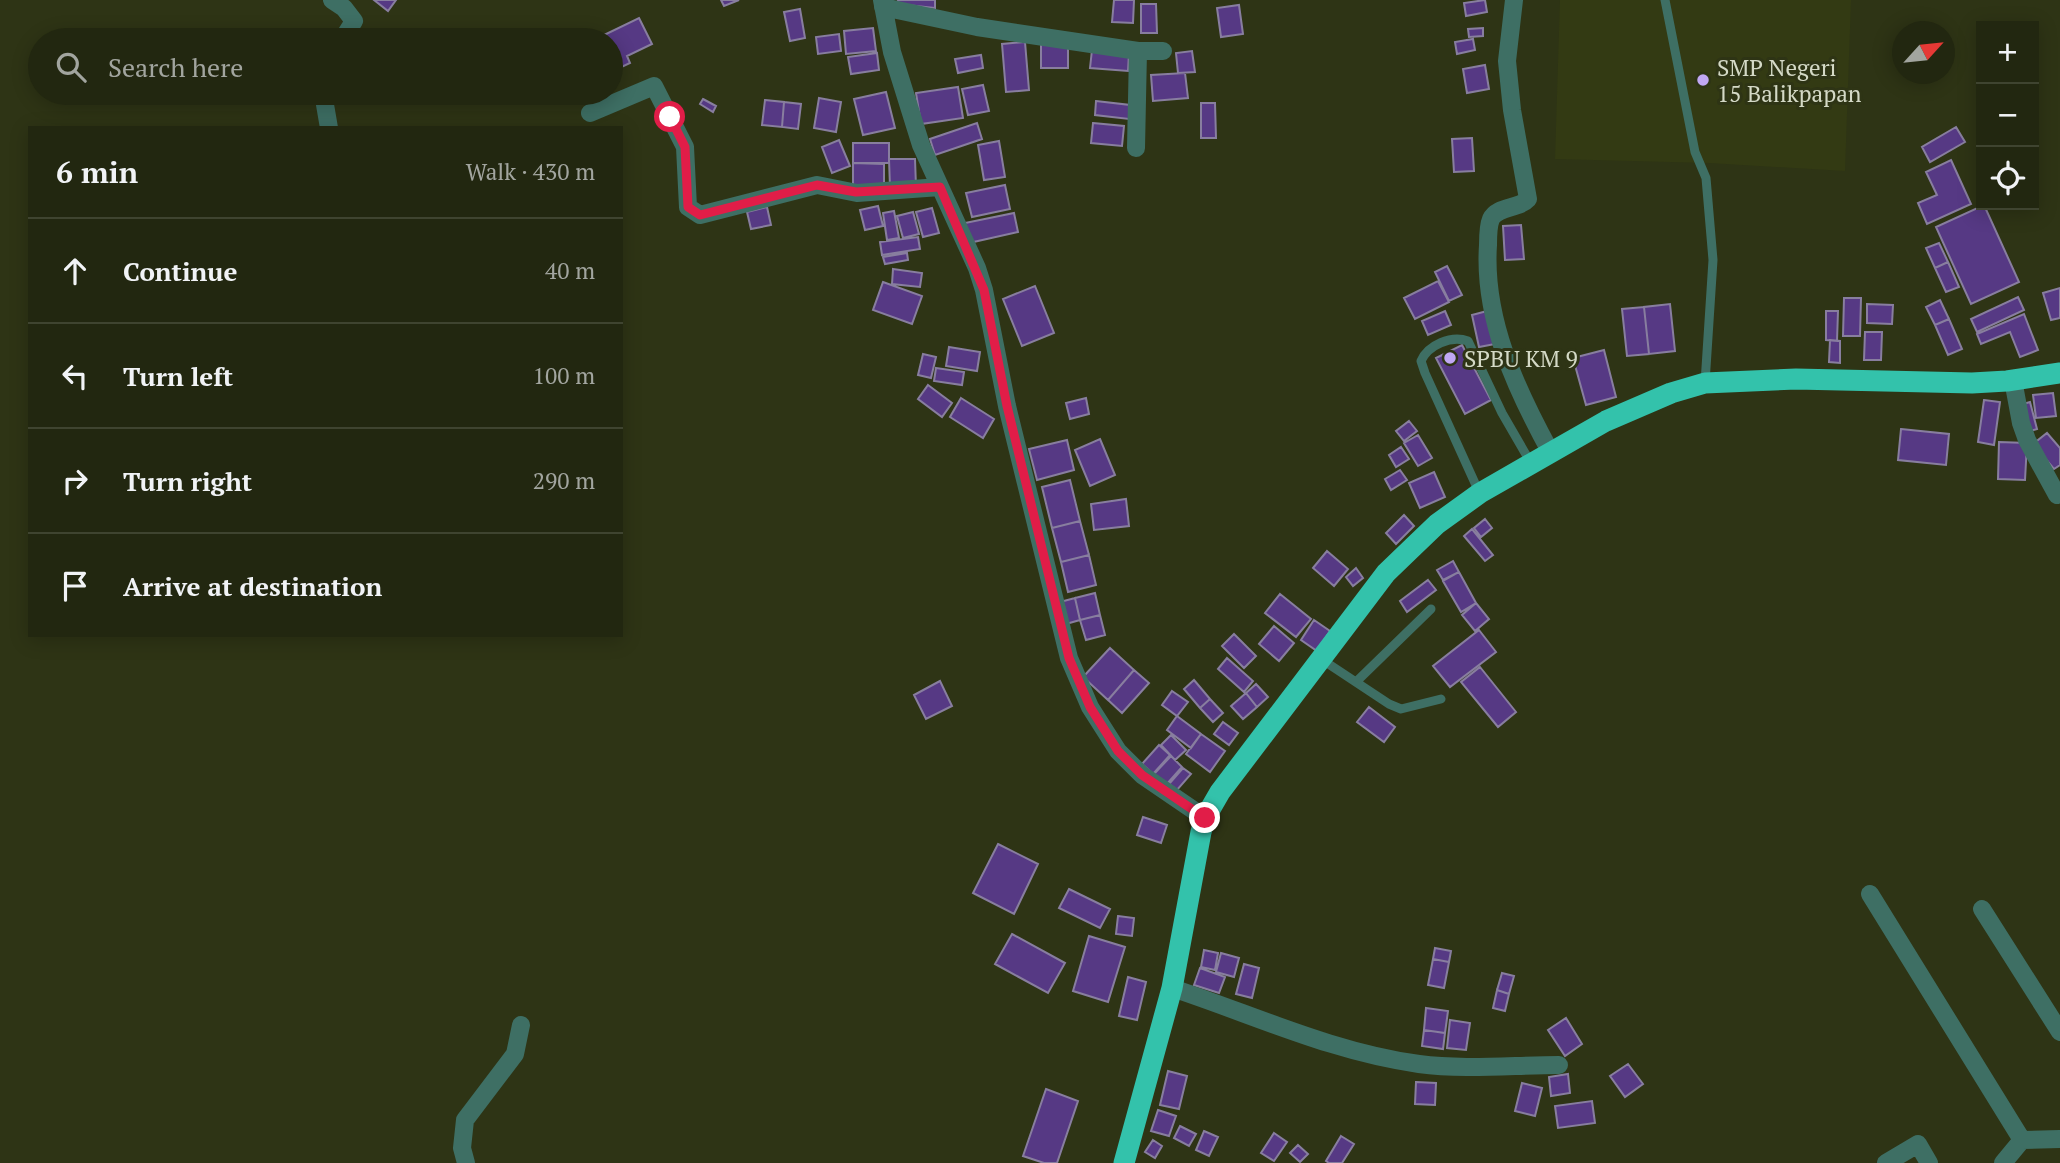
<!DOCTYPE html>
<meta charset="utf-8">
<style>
body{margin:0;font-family:"PT Serif",serif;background:#2e331e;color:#f1f3f6}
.controls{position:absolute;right:21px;top:21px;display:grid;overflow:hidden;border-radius:0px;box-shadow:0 4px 18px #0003}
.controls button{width:63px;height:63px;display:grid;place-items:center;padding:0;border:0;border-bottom:2px solid #3f4430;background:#222710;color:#f1f3f6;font:35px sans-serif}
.compass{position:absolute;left:1892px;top:21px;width:63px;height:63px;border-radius:50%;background:#222710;box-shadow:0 4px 18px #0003;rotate:63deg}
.stop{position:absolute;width:21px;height:21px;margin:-16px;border:5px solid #e11d48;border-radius:50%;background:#fff}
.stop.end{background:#e11d48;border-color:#fff;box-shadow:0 2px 7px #0008}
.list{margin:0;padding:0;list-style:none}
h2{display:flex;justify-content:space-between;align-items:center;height:91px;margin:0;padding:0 28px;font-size:30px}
h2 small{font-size:23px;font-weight:400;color:#a2a59f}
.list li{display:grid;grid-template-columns:46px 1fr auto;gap:21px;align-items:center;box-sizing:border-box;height:105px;padding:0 28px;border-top:2px solid #3f4430}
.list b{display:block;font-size:26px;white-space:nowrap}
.list em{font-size:23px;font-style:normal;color:#a2a59f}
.icon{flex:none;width:38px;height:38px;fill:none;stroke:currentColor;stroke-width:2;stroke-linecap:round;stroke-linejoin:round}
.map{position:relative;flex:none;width:2060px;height:1163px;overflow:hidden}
.search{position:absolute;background:#222710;box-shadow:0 4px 18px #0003;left:28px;top:28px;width:595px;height:77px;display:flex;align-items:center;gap:18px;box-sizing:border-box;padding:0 24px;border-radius:38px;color:#a2a59f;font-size:26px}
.panel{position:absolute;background:#222710;box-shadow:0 4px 18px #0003;left:28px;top:126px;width:595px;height:511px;border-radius:0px}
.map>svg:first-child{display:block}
.built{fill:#333a13}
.building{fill:#563984;stroke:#887e9f;stroke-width:2}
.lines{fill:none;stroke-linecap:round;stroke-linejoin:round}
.lane{stroke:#3e6f64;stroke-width:9}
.street{stroke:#3e6f64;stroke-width:18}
.highway{stroke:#33c2ab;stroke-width:21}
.route{stroke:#e11d48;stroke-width:9}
.poi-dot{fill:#c1a8f3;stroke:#2e3415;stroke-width:2.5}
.labels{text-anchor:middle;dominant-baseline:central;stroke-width:6;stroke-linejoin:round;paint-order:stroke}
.poi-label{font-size:23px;fill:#d4d9c6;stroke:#2e3415;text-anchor:start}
</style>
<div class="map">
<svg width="2060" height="1163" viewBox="0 0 2060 1163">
<rect width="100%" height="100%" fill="#2e3415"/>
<!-- built -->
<path class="built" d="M1560 0H1851L1845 171 1709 163 1555 159Z"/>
<!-- building -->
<path class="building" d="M374 0H396L388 11Z
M721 0H739L724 6Z
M898 0H935V8L897 4Z
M1114 0H1134L1133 23 1112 22Z
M1485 0 1487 12 1466 16 1464 3Z
M1141 4H1156L1157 33H1141Z
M1239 5 1243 34 1221 37 1217 8Z
M800 9 805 38 790 41 784 12Z
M639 18 652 44 627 56 630 63 611 72V40H602L600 37Z
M873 28 876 51 846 54 844 31Z
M1483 28V36L1469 37 1468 29Z
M839 34 841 51 818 54 816 37Z
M1473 39 1475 50 1457 54 1455 42Z
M1025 42 1029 90 1006 92 1002 44Z
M1041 43H1068V68H1041Z
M1092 50 1129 53 1128 71 1090 68Z
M1192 51 1195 72 1178 73 1176 53Z
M877 53 879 70 851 74 848 57Z
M981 55 983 68 958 73 955 59Z
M1485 65 1489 89 1467 93 1463 69Z
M1185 73 1188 98 1153 101 1151 75Z
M983 85 989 111 968 115 962 89Z
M958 87 963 118 921 124 916 93Z
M886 92 895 128 863 135 854 99Z
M819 98 841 102 836 132 814 128Z
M703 99 716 106 713 112 700 104Z
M765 100 784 102 782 127 762 125Z
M1096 101 1130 105 1129 119 1095 115Z
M784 102 801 104 798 129 782 127Z
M1201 103H1215L1216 138H1201Z
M977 123 982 139 935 155 930 139Z
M1093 123 1124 126 1122 146 1091 143Z
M1956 127 1965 142 1930 162 1922 147Z
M1472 138 1474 171 1454 172 1452 139Z
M839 140 850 166 832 173 822 147Z
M999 141 1005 177 984 180 978 145Z
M853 143H889V163H853Z
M889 159H915L916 187H890Z
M1951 160 1971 204 1927 224 1918 203 1937 195 1926 172Z
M853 163 884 164V189L853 188Z
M1005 185 1010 209 972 217 966 193Z
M1984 205 2019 282 1971 304 1936 227Z
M878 206 883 226 865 230 860 210Z
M767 207 771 225 751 229 747 212Z
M932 208 939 233 923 237 916 212Z
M894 211 899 238 887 240 883 213Z
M913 212 919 234 903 238 897 216Z
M1014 213 1018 232 969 243 965 223Z
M1521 225 1524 259 1505 260 1503 226Z
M918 237 920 249 882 255 880 242Z
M1939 243 1948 262 1935 268 1926 248Z
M907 253 908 260 885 264 883 257Z
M1948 262 1959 287 1946 292 1935 268Z
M1447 266 1462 295 1449 301 1435 272Z
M893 269 922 273 920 287 892 284Z
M1438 281 1449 302 1415 319 1404 298Z
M883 282 922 296 912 324 873 310Z
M1035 286 1054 333 1022 346 1003 299Z
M2060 288V318L2051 320 2043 293Z
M2018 297 2024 310 1977 332 1971 319Z
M1844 298H1861L1860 336H1843Z
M1940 300 1949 319 1935 325 1926 307Z
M1670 304 1675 351 1649 354 1644 307Z
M1867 304 1893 305 1892 324 1867 323Z
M1644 307 1649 354 1627 356 1622 309Z
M1445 311 1451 325 1428 335 1422 321Z
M1487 311 1495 344 1479 347 1472 315Z
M1826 311H1838L1837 341 1826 340Z
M2024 314 2038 350 2020 357 2010 332 1981 344 1977 334Z
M1949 319 1962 349 1948 355 1935 325Z
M1865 332H1882L1881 360H1864Z
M1830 340 1840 341V363L1829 362Z
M1462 345 1491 400 1465 414 1436 358Z
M949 347 980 352 977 371 946 366Z
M1604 350 1616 397 1586 405 1573 358Z
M923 354 936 357 931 378 918 375Z
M936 368 964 372 962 385 934 381Z
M928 385 952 403 942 417 918 399Z
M2053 393 2056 416 2036 418 2033 395Z
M961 398 994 419 983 438 950 417Z
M1086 398 1089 414 1070 419 1066 403Z
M1984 400 2000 402 1994 445 1978 442Z
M2030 402 2037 429 2023 433 2016 406Z
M1409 421 1417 431 1404 441 1396 431Z
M1901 429 1949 434 1946 465 1898 460Z
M2047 433 2060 448V465L2054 469 2033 444Z
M1418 435 1432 458 1418 466 1404 443Z
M1100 439 1115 475 1090 486 1075 450Z
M1067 440 1074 470 1037 480 1029 449Z
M1999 442 2027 443 2025 480 1998 479Z
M1401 447 1409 459 1396 467 1389 455Z
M1400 470 1407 480 1391 490 1385 479Z
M1434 472 1445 497 1420 508 1409 483Z
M1070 480 1080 521 1052 528 1042 487Z
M1126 499 1129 526 1094 530 1091 504Z
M1404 515 1414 526 1396 544 1386 533Z
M1485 519 1492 528 1481 537 1474 528Z
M1080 521 1089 555 1061 562 1052 528Z
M1472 529 1493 555 1485 561 1464 536Z
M1327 551 1348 569 1334 586 1313 568Z
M1089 555 1096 585 1068 592 1061 562Z
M1453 561 1459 572 1443 580 1437 570Z
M1356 568 1363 578 1353 586 1346 577Z
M1459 572 1476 603 1461 612 1443 581Z
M1428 580 1436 590 1407 612 1400 601Z
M1095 593 1100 615 1080 620 1075 598Z
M1280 594 1311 619 1296 637 1265 613Z
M1075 598 1080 620 1066 624 1060 602Z
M1476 603 1489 619 1475 631 1462 615Z
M1100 615 1105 635 1086 640 1080 620Z
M1314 620 1330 631 1317 651 1301 640Z
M1274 626 1294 643 1279 661 1259 644Z
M1479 630 1496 652 1450 687 1433 666Z
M1234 634 1256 656 1244 668 1222 646Z
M1110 648 1134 670 1108 700 1083 677Z
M1227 658 1253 681 1244 692 1218 669Z
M1480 667 1516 712 1498 727 1461 682Z
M1134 670 1149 683 1122 713 1108 700Z
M1194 680 1210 699 1200 708 1184 689Z
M940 681 952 706 926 719 914 695Z
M1256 684 1268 697 1257 707 1246 693Z
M1172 691 1188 702 1177 716 1162 705Z
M1246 693 1257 707 1243 719 1231 706Z
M1210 699 1223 713 1213 722 1200 708Z
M1369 707 1395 727 1384 742 1357 722Z
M1177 716 1201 734 1191 748 1167 730Z
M1223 722 1238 733 1229 745 1214 734Z
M1201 734 1225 751 1210 772 1186 754Z
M1171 735 1186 750 1175 760 1161 745Z
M1159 745 1170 755 1153 774 1142 764Z
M1171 756 1182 767 1166 785 1154 774Z
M1183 768 1191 774 1177 790 1169 784Z
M1143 817 1167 825 1161 843 1137 835Z
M998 844 1038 864 1014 914 973 893Z
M1069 889 1110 909 1100 928 1059 908Z
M1118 916 1134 918 1132 936 1116 934Z
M1012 934 1065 963 1048 993 995 964Z
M1089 936 1125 947 1108 1002 1073 991Z
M1435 948 1451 951 1449 962 1433 959Z
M1204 950 1218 953 1215 970 1201 967Z
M1221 953 1239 958 1234 977 1216 972Z
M1433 959 1449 962 1444 988 1428 985Z
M1244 964 1259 968 1252 998 1236 994Z
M1200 968 1225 977 1219 993 1194 985Z
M1502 973 1514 976 1509 994 1497 990Z
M1128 977 1146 982 1137 1020 1119 1016Z
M1497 990 1509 994 1505 1011 1493 1008Z
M1426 1008 1448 1011 1445 1033 1424 1030Z
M1566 1018 1582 1044 1565 1056 1548 1030Z
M1450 1020 1470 1023 1466 1050 1447 1048Z
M1424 1030 1445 1033 1443 1049 1422 1046Z
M1628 1064 1643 1084 1625 1097 1610 1076Z
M1168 1071 1187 1076 1179 1109 1160 1105Z
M1568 1074 1570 1093 1551 1096 1549 1077Z
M1416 1082 1436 1083 1435 1105 1415 1104Z
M1522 1083 1542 1088 1535 1116 1515 1111Z
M1046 1089 1078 1101 1057 1163H1044L1023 1156Z
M1592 1101 1595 1123 1558 1128 1555 1106Z
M1158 1110 1176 1116 1169 1136 1151 1131Z
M1180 1126 1196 1134 1189 1146 1174 1138Z
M1204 1131 1218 1137 1209 1156 1196 1150Z
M1274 1133 1287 1142 1274 1161 1261 1153Z
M1341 1136 1354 1144 1342 1163H1329L1326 1161Z
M1153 1140 1162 1146 1155 1158 1145 1152Z
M1298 1145 1308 1154 1300 1162 1290 1153Z"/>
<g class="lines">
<!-- lane -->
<path class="lane" d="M1665 0 1695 152 1706 178 1713 260 1705 383
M1479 492 1425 373 1421 361C1428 345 1451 335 1468 341L1502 413 1532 465
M1321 659 1389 704 1401 709 1441 699
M1357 681 1431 609"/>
<!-- street -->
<path class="street" d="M332 0 344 8 354 21 342 40
M882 0 892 52 921 145 977 268 984 290 1007 406 1069 658 1090 707 1118 751 1142 775 1205 818
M1514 0 1507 61 1512 110 1528 199C1519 209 1497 206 1491 219 1488 226 1488 238 1488 245 1483 319 1516 389 1551 453
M883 7 977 27 1138 51 1136 148
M1138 51H1163
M323 93 329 128
M590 113 654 86 685 147 688 207 700 215 817 185 857 193 940 187
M2013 380 2021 423 2027 440 2057 495
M1870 894 2022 1140
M1982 909 2060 1032
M1172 988C1254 1015 1332 1052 1419 1064 1464 1070 1513 1065 1559 1065
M466 1163 462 1148 465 1120 515 1054 521 1025
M1886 1163 1918 1144 1929 1163
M2003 1163 2022 1140 2060 1139"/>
<!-- highway -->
<path class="highway" d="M1124 1163 1172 988 1201 832 1205 818 1220 792 1386 573 1413 547 1437 524 1480 493 1606 421 1671 393 1705 383 1796 379 1972 383 2007 381 2060 373"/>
</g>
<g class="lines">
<!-- route -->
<path class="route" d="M670 117 685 147 688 207 700 215 817 185 856 192 940 187 984 290 1007 406 1069 658 1090 707 1118 751 1142 775 1205 818"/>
</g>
<!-- markers -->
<g class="poi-dot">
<circle cx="1703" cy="80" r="7"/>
<circle cx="1450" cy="358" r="7"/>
</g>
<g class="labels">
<!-- poi labels -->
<g class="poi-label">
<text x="1717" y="67">SMP Negeri<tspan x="1717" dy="26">15 Balikpapan</tspan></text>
<text x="1464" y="358">SPBU KM 9</text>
</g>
</g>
</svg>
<div class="controls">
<button>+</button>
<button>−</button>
<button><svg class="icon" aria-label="locate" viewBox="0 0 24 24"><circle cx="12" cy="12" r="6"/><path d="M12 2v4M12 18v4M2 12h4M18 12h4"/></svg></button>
</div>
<svg class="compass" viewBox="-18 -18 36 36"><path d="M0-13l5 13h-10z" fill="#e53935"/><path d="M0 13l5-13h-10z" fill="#a2a59f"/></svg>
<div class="stop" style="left:670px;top:117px"></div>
<div class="stop end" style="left:1205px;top:818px"></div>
<div class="search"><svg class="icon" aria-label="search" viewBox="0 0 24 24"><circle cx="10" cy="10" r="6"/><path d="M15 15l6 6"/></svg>Search here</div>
<section class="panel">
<h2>6 min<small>Walk · 430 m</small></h2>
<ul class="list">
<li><svg class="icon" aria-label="ahead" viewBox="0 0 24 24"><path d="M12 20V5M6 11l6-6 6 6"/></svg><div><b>Continue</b></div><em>40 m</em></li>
<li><svg class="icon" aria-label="left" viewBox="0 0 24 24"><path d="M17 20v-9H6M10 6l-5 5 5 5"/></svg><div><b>Turn left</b></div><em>100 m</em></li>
<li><svg class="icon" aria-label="right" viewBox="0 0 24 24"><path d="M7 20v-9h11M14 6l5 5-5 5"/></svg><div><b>Turn right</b></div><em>290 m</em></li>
<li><svg class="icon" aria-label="arrive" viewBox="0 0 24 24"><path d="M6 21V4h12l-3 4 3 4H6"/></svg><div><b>Arrive at destination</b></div></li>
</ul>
</section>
</div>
